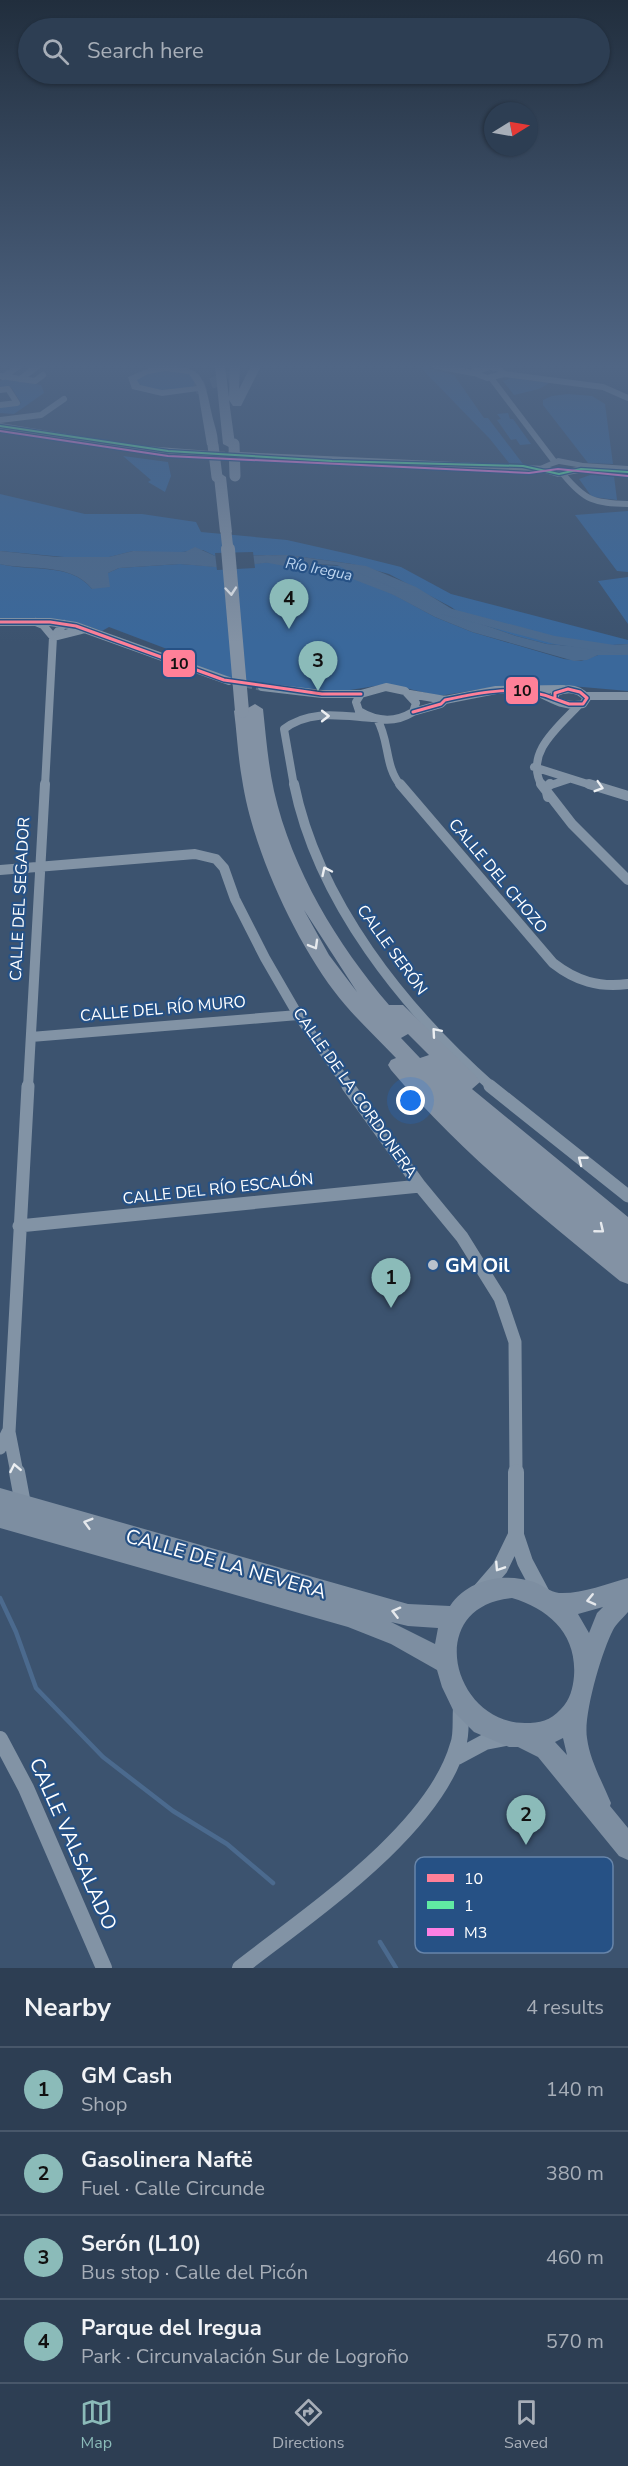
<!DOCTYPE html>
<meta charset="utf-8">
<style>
body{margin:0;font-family:"Nunito Sans",sans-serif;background:#39495d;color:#f1f3f6}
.compass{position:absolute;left:484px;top:102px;width:54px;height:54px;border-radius:50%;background:#2d3e53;box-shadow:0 2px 4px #0004;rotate:79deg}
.you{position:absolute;left:411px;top:1101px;width:21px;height:21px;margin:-15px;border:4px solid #fff;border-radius:50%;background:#1a73e8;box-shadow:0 0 0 9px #1a73e833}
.badge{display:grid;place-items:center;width:39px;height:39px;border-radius:50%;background:#8bbbb9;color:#111;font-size:20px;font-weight:700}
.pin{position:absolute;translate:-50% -50px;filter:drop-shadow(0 2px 3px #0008)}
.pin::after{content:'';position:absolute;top:32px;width:21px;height:18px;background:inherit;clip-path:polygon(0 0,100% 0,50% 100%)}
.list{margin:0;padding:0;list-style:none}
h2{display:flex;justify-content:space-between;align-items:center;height:78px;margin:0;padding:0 24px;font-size:26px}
h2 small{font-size:20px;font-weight:400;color:#a7aeb8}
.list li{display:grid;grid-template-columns:39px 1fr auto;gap:18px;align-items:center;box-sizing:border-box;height:84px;padding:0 24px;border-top:2px solid #48576a}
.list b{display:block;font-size:22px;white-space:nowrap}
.list p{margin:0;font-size:20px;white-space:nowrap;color:#a7aeb8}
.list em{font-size:20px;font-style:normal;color:#a7aeb8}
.icon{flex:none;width:33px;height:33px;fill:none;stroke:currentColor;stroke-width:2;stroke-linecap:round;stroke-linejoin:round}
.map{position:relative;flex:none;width:628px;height:1968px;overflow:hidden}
.search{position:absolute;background:#2d3e53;box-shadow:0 2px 4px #0004;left:18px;right:18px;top:18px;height:66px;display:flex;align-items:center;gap:15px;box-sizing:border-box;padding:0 21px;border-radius:33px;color:#a7aeb8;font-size:22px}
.sheet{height:414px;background:#2d3e53}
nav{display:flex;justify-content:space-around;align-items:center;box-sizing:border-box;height:84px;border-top:2px solid #48576a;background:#2d3e53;font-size:16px;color:#a7aeb8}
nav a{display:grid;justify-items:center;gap:3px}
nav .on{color:#8bbbb9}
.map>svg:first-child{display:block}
.green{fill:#3a689b}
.water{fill:#4b6a8e}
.pier{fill:#3c536f}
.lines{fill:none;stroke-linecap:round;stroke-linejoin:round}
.stream{stroke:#4b6a8e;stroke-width:4.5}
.river{fill:#4b6a8e;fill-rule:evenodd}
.minor-tunnel-far1{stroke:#596d85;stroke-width:6;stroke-dasharray:6 3;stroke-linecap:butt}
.minor-tunnel{stroke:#596d85;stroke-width:8;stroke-dasharray:8 4;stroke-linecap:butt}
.motorway-tunnel{stroke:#596d85;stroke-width:11;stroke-dasharray:11 6;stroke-linecap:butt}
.minor-far4{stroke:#8293a5;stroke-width:6}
.minor-far3{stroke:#8293a5;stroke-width:8}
.minor-far2{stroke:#8293a5;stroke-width:10}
.minor-far1{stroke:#8293a5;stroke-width:13}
.minor{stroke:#8293a5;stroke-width:16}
.secondary{fill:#7d8ea1;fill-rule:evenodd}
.motorway{fill:#8392a4;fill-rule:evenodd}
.motorway-bridge-far1{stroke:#8392a4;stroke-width:11}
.motorway-bridge{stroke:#8392a4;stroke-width:14}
.bus-1-casing{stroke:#265185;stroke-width:6}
.bus-2-casing{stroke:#265185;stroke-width:4.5}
.bus-3-casing{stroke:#265185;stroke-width:4.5}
.bus-1{stroke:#ff8098;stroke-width:3}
.bus-2{stroke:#60e9a3;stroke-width:2}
.bus-3{stroke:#fe80e3;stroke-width:2}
.oneway{stroke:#e6e9ed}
.oneway2{stroke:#eceff2}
.oneway3{stroke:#e5e8ec}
.poi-dot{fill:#bbc3cd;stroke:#265185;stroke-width:2}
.labels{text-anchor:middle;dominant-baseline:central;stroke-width:4.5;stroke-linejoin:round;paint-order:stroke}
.far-water-label{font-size:15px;font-style:italic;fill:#bcd4ef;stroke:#265185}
.street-label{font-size:16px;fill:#fff;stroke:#265185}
.near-poi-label{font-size:20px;font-weight:bold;fill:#fff;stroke:#265185;text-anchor:start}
.near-street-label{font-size:20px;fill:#fff;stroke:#265185}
.key{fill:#265185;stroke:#6785aa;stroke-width:1.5}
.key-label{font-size:16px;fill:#fff}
.line-badge{stroke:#265185;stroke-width:2}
.pale-badge-label{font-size:16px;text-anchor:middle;font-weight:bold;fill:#111}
</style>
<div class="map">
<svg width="628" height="1968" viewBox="0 0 628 1968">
<rect width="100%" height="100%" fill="#3c536f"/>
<!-- green -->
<path class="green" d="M419 366 454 375 484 418H488L523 464 509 463 490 439Z
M155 370 193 374 199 388C177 390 151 398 135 380Z
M511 378 549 383 539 389 514 395 503 381Z
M4 379 41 385 44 393 14 414 0 413V406L21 403 11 387 0 388V381Z
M568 394 592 396 605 404 613 464 588 463 543 405V400L552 396Z
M508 413 510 419H513L531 444 520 445 516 439 511 440 497 420 501 419 497 414Z
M123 456 168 462 171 476 165 492 148 482 151 480Z
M590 475 614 476 617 500 592 497 579 479Z
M0 494 85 514H142L196 522 201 532 287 540 349 554 401 567 451 594 628 640V644L582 647 547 644 516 636 470 620 451 607 389 574 352 564 288 555 215 556 203 550 171 553 133 551 109 557H64L0 551Z
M628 511V572L617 571 575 515Z
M272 562 341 566 435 617 472 632 564 659 581 661 598 655H628V691L571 686H500L439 696 388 684 331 693 231 678 192 664 196 660 109 627 102 631 81 624 0 620V564C31 572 70 562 92 589L108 573 119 568 180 564 220 567Z
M628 577V624L598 581Z"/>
<!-- water -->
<path class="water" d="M195 547 215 556 288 555 366 566 416 587 470 620 516 636 547 644 582 647 628 644V655H598L587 660 574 661 472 632 435 617 337 565 272 562 226 568 180 564 119 568 108 573 110 587 92 589C71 562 31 571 0 564V551L57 557H109L133 551 185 552Z"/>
<!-- pier -->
<path class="pier" d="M253 552 255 568 217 570 215 553Z"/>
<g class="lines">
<!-- stream -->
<path class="stream" d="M0 1598 16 1632 36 1688 103 1757 173 1811 227 1844 273 1883
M380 1942 396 1968"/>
<!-- river -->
<path class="river" d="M267 555 357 572 400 591 394 595 350 578 263 562V556Z
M445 607 555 636 628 647V655L554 644 441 614V608Z"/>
<!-- minor-tunnel-far1 -->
<path class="minor-tunnel-far1" d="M210 454 239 455"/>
<!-- minor-tunnel -->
<path class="minor-tunnel" d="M233 681 262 687"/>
<!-- motorway-tunnel -->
<path class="motorway-tunnel" d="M195 389 241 373"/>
<!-- minor-far4 -->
<path class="minor-far4" d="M436 366 473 373
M489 367 498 368 504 374 487 378 472 372Z
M504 374 603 387 628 398
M0 376 35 381 43 375
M3 377 19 366
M491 378 554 461
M20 379 38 366
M0 390 8 389 17 403 0 405
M0 420 41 415 64 399
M0 426 133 448 210 454
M239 455 545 469
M563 474C585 501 594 503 628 504"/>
<!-- minor-far3 -->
<path class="minor-far3" d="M0 622H50L76 626 229 681
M36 622 43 625 53 637 81 630
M262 687 322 694H361
M386 687 405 691 416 703 413 712C395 723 377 722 359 711L356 702 361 694Z
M537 692C553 699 565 708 583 704L587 698C578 688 567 687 555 693V700
M410 694 445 700 496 690 563 689
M586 696H628
M413 712 441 704 445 700
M377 719C390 741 384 766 401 786
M534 767 594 786
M45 786 53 637 64 624
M294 786 284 729C310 709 342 716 372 718
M542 786C524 754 557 728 578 706
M548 786 569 779"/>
<!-- minor-far2 -->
<path class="minor-far2" d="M294 784C318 902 404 1009 492 1087
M400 784 553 963C576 981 599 988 628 984
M541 784 572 824 628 880
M589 784 628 796
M548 797 546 788 550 784
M0 870 195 854 216 859 224 868 235 899 265 958 298 1015 349 1087
M31 1037 298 1015
M28 1087 45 784"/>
<!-- minor-far1 -->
<path class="minor-far1" d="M348 1086 420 1186 462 1237 500 1298 515 1342 516 1473
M490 1086 628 1196
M19 1226 420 1186
M0 1448 8 1432
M17 1473 9 1432 28 1086"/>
<!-- minor -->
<path class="minor" d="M17 1472 23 1504
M516 1472V1535L525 1562 542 1594
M481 1590 500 1568 516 1535
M0 1739 26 1788 104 1968
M457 1757 485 1742 506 1738
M240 1968C308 1915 434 1831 458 1745 462 1735 460 1720 461 1709"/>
<!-- secondary -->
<path class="secondary" d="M558 458 583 463 628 466V475L584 472 558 477 545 473 540 466ZM559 464 577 467 558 471 550 467Z
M0 1488 408 1604 450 1606C468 1579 504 1572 534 1582 542 1585 550 1592 559 1593 582 1594 606 1584 628 1578V1612C623 1618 616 1624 613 1630 602 1651 583 1715 587 1738 590 1761 602 1781 611 1803L610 1806 628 1828V1860L619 1856 538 1757 518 1747H509L474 1732 454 1712 442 1687 437 1670 391 1644 348 1627 0 1528ZM512 1598C549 1609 577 1634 574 1676 573 1688 570 1700 561 1709 550 1721 540 1723 525 1723 452 1723 423 1606 512 1598ZM603 1607 597 1613 589 1633 578 1614ZM391 1622 408 1626 438 1628 435 1644ZM563 1738 567 1755 555 1742Z"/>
<!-- motorway -->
<path class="motorway" d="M154 366C201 365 203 370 212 415 214 425 220 438 217 447L207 445 198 391 162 396 132 389 128 377ZM165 371 189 374 197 386 162 390 140 385 137 380 148 374Z
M215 366H225L229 397 230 366H240L239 389 251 366H261L241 406H233L229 400 235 444 229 447 223 444Z
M220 473 226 477 232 532 226 536 220 532 214 477Z
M255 704 263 709C266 736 268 764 274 791 292 870 337 944 389 1005H403L476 1076 480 1082 472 1089 628 1217V1284L620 1281C539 1215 458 1150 391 1070L388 1065 391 1060 396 1058C375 1036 352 1015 334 991 293 936 252 847 242 779 238 757 237 734 234 711L237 708H248ZM304 910 357 992 329 955ZM408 1034 429 1055 420 1058 401 1038Z"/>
<!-- motorway-bridge-far1 -->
<path class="motorway-bridge-far1" d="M234 444 235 476
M213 445 217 477
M226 532 228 550"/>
<!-- motorway-bridge -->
<path class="motorway-bridge" d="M228 549 242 711"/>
<defs>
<path id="bus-1" d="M0 622H50L76 626 224 680 322 694H361
M568 689 580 692 587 698 583 704H569L555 699V693Z
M413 712 441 704 445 700C482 692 519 684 555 699"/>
<path id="bus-2" d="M0 426 168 451 332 461 523 466 559 474 581 469 628 472"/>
<path id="bus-3" d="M0 431 168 456 529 473 558 469 628 476"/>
</defs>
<!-- bus-1 casing -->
<use href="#bus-1" class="bus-1-casing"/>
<!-- bus-2 casing -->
<use href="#bus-2" class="bus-2-casing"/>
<!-- bus-3 casing -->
<use href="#bus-3" class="bus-3-casing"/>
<!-- bus-1 -->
<use href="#bus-1" class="bus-1"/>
<!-- bus-2 -->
<use href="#bus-2" class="bus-2"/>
<!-- bus-3 -->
<use href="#bus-3" class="bus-3"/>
</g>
<!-- one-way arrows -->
<defs><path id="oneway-chevron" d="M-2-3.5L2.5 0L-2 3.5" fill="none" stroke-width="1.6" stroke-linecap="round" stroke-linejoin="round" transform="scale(1.5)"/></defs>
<g class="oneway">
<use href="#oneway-chevron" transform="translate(231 591) rotate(85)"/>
<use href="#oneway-chevron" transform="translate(314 945) rotate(60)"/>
<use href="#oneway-chevron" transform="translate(600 1229) rotate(39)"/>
</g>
<g class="oneway2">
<use href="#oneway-chevron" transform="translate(325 716)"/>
<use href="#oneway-chevron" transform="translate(599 787) rotate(17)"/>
<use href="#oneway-chevron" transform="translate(326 871) rotate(-115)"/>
<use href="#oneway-chevron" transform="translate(436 1032) rotate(-131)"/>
<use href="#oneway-chevron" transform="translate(582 1160) rotate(-142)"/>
<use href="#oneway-chevron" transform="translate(15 1468) rotate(-101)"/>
<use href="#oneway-chevron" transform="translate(499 1567) rotate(123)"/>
</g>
<g class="oneway3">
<use href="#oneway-chevron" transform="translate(88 1523) rotate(-164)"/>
<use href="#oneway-chevron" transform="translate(591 1600) rotate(167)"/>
<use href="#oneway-chevron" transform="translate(396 1612) rotate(-166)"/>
</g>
<!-- sky -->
<linearGradient id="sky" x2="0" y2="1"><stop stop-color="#212e3d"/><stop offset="0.57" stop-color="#506685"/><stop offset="1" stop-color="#506685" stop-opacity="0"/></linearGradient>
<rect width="628" height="642" fill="url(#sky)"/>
<!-- markers -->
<circle class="poi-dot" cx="433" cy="1265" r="6"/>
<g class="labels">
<!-- far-water labels -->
<g class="far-water-label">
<text transform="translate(319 569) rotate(11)">Río Iregua</text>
</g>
<!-- street labels -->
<g class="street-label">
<text transform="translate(498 876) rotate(50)">CALLE DEL CHOZO</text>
<text transform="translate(20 899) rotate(-87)">CALLE DEL SEGADOR</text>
<text transform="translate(392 950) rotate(54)">CALLE SERÓN</text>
<text transform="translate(163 1009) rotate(-5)">CALLE DEL RÍO MURO</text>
<text transform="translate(355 1093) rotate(55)">CALLE DE LA CORDONERA</text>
<text transform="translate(218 1189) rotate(-6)">CALLE DEL RÍO ESCALÓN</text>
</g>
<!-- near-poi labels -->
<g class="near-poi-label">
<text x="445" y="1265">GM Oil</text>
</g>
<!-- near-street labels -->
<g class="near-street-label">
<text transform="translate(226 1564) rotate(16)">CALLE DE LA NEVERA</text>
<text transform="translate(73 1844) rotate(66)">CALLE VALSALADO</text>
</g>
</g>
<!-- legend -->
<rect x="415" y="1857" width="198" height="96" rx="9" class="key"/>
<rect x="427" y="1874" width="27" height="8" fill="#ff8098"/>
<rect x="427" y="1901" width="27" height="8" fill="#60e9a3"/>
<rect x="427" y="1928" width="27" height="8" fill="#fe80e3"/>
<g class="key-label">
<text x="464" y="1884">10</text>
<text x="464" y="1911">1</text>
<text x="464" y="1938">M3</text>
</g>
<g class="line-badge">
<rect x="162" y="649" width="34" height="29" rx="6" fill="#ff8098"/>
<rect x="505" y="676" width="34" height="29" rx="6" fill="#ff8098"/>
</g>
<g class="pale-badge-label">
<text x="179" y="669">10</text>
<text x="522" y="696">10</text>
</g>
</svg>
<svg class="compass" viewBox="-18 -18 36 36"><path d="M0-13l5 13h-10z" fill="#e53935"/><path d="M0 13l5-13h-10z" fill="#a7aeb8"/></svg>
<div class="you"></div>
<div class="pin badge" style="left:391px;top:1308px">1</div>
<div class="pin badge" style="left:526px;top:1845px">2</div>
<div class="pin badge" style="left:318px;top:691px">3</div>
<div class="pin badge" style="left:289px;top:629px">4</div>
<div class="search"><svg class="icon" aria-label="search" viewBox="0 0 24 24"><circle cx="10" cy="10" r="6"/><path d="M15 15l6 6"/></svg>Search here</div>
</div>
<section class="sheet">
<h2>Nearby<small>4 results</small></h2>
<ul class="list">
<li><span class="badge">1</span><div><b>GM Cash</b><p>Shop</p></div><em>140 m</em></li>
<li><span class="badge">2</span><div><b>Gasolinera Naftë</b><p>Fuel · Calle Circunde</p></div><em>380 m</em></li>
<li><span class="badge">3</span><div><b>Serón (L10)</b><p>Bus stop · Calle del Picón</p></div><em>460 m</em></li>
<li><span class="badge">4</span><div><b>Parque del Iregua</b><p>Park · Circunvalación Sur de Logroño</p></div><em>570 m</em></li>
</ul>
</section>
<nav>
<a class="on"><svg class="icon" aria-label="map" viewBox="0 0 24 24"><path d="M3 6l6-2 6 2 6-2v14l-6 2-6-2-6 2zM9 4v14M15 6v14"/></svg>Map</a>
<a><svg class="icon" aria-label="directions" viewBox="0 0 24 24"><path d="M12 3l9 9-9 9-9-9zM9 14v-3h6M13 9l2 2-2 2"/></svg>Directions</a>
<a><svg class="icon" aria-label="saved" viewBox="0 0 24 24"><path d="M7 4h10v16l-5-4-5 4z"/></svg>Saved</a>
</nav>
